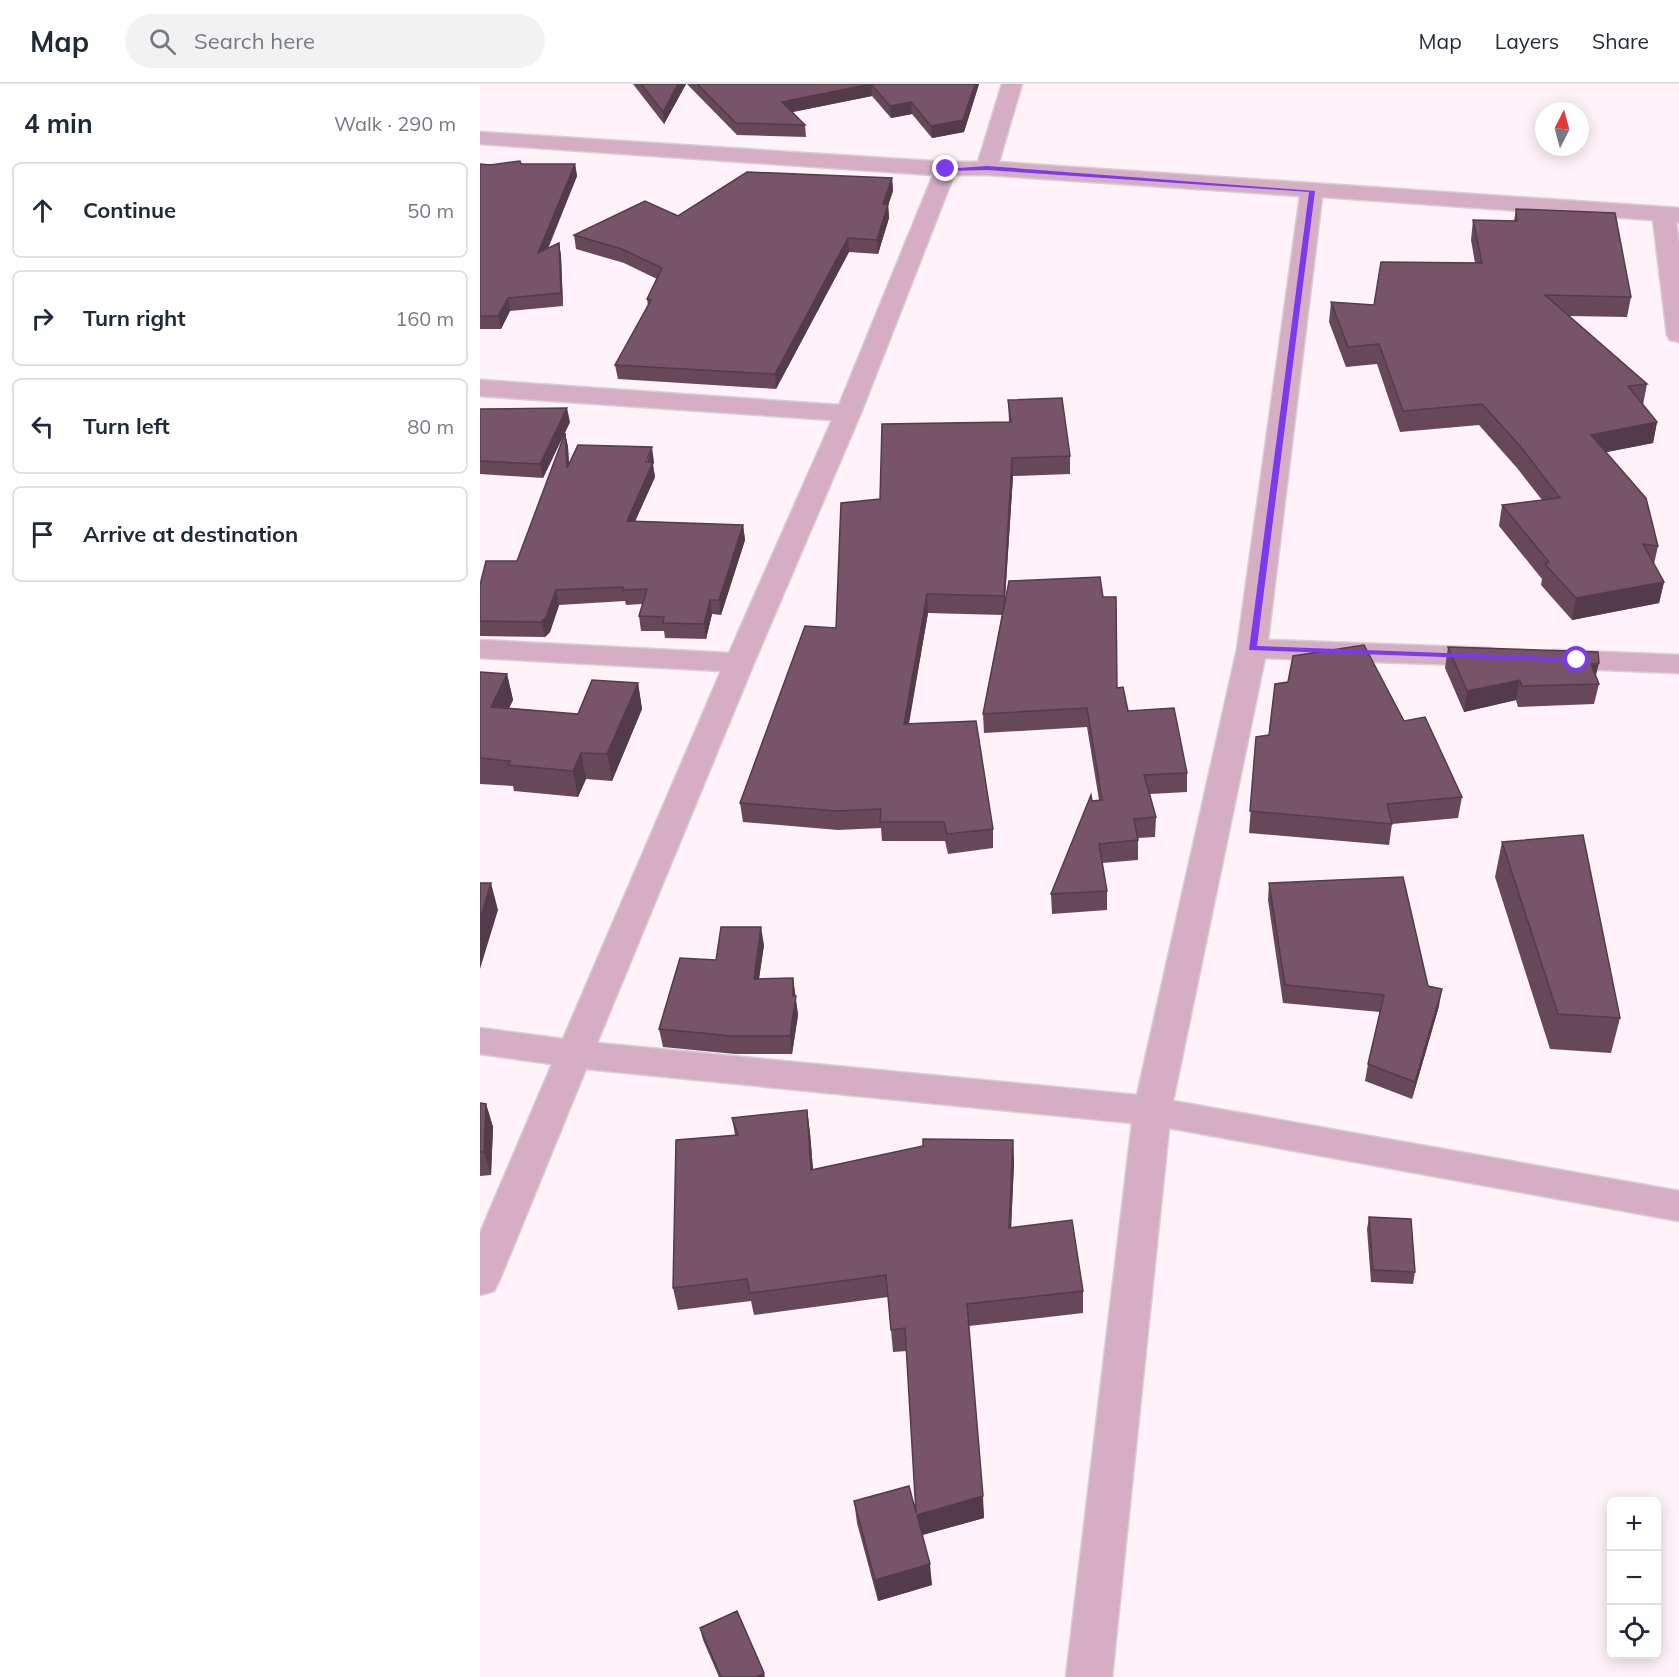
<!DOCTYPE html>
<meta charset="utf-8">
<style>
body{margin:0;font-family:Mulish,sans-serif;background:#f2f2f3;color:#1f2937}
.controls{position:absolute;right:18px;bottom:18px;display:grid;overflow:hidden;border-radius:9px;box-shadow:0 3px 15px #0003}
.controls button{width:54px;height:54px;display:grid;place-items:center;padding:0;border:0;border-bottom:2px solid #e0e1e3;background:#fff;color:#1f2937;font:30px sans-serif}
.compass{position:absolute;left:1055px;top:18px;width:54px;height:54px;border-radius:50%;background:#fff;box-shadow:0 3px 15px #0003;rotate:6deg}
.stop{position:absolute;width:18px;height:18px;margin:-14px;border:4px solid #7c3aed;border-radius:50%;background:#fff}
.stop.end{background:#7c3aed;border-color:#fff;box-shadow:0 2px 6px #0008}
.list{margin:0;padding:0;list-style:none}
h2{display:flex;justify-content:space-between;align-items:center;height:78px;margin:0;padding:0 24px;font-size:26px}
h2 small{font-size:20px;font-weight:400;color:#747a83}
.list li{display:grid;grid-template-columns:39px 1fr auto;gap:18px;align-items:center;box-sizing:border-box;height:96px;margin:0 12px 12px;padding:0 12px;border:2px solid #e0e1e3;border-radius:9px}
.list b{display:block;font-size:22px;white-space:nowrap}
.list em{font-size:20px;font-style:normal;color:#747a83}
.icon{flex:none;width:33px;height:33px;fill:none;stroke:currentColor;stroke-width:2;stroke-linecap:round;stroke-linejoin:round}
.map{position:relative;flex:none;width:1199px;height:1593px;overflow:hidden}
header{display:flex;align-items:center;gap:36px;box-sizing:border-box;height:84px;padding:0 30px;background:#fff;border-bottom:2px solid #e0e1e3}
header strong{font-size:28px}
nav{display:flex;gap:33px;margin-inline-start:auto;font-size:21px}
.search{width:420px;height:54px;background:#f2f2f3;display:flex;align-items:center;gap:15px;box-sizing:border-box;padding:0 21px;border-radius:33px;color:#747a83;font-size:22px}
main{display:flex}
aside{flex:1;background:#fff}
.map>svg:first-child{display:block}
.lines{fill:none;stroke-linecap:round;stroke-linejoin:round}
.minor-casing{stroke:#dacdd4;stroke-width:3}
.minor{fill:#d5aec3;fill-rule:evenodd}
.wall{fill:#674859}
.shaded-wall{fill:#543b49}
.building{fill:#785468;stroke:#543b49;stroke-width:1.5}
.route{fill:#7c3aed}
</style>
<header>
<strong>Map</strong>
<div class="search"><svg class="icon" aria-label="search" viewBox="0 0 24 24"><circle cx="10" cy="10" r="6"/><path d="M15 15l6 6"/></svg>Search here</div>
<nav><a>Map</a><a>Layers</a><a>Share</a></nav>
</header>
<main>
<aside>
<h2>4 min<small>Walk · 290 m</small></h2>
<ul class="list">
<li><svg class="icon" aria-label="ahead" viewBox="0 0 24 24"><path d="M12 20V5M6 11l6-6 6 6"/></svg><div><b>Continue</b></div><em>50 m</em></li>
<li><svg class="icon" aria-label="right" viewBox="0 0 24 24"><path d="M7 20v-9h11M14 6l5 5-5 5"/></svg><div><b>Turn right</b></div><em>160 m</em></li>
<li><svg class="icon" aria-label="left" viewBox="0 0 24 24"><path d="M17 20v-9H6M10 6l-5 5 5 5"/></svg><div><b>Turn left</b></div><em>80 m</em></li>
<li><svg class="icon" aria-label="arrive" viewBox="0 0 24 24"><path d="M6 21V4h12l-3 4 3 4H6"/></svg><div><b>Arrive at destination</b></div></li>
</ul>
</aside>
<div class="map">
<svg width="1199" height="1593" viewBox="0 0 1199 1593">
<rect width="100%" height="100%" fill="#fff2f9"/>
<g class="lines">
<defs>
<path id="minor" d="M522 0H542L519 78 1199 124V138H1196L1199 159V258L1190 256 1187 251 1173 136 842 113 788 556 1010 564 1020 567 1025 573 1020 579 1010 582 785 574 693 1017 1199 1107V1137L689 1044 632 1593H586L652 1039 106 985 20 1195 14 1207 0 1211V1149L72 980 0 970V944L83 955 241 587 0 574V556L249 569 352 336 0 312V296L359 321 453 91 0 60V48L466 78H498ZM474 91H507L820 112 757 565 657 1011 117 959 274 579 381 329Z
M1074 566 1199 571V589L1074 584 1064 581 1059 575 1064 569Z"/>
</defs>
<!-- minor casing -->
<use href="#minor" class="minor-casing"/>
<!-- minor -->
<use href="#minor" class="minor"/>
</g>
<!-- wall -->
<path class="wall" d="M153 0H206L184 40Z
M207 0H499L484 48 452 54 432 30 411 34 392 12 312 28 325 41 326 53 257 51Z
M0 80H95L97 92 68 165 79 159 81 172 83 222 30 227 21 245H0Z
M412 94 413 107 408 120 409 134 398 170 369 168 296 305 138 295 135 281 168 222 167 215 177 195 144 179 96 165 94 151Z
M1036 125 1151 213 1147 233 1089 232 1167 300 1163 321 1177 338 1173 359 1126 368 1178 462 1174 480 1184 498 1179 519 1092 536 1061 501 1062 495 1019 442 1022 421 1062 416 1037 384 999 341 920 348 897 280 866 283 849 238 851 218 894 221 995 179 991 156 993 136 1034 137Z
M528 316 590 372V390L533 392 525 514 623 513 637 604 648 627 707 689V708L670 710 676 733 675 753 658 754V776L622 779 627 807V826L572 830 571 810 612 717 619 716 607 643 504 649 503 630 522 531 448 529 429 640 513 745V764L468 770 465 757H402L401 744 358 746 263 738 260 719 356 544 400 415 529 338Z
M0 325 90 338 63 394 0 390Z
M85 349 88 363 89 380 174 378 173 381 175 393 155 437 263 441 265 456 241 531 232 530 226 555 185 554 184 547H161L159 532 162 520 146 521 145 517 79 521 70 548 65 553 0 552V501L37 477Z
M968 563 1116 593 1119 600 1114 620 1038 623 1036 616 984 628 965 584Z
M0 588 27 590 33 616 29 624 98 630 158 599 162 625 132 697 106 695 98 713 34 707 33 702 0 700Z
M924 637 982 713 978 734 912 740 909 761 769 749 776 653Z
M1022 758 1140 934 1131 969 1070 965 1015 793Z
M789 799 959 922 932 1015 885 997 888 980 900 928 803 919 788 816Z
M284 861 279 895 313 894 318 931 312 970H255L183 963 179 945 236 876Z
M0 1019 6 1020 13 1043 11 1091 0 1092Z
M327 1026 330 1049 333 1086 533 1056 534 1079 531 1144 603 1207V1229L489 1242 504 1434 442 1451 452 1501 398 1517 377 1439 374 1417 436 1429 427 1267 413 1268 408 1213 274 1231 271 1217 198 1226 193 1204 255 1051 252 1034Z
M889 1133 935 1188 933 1200 891 1198 887 1145Z
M220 1544 285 1593H239L223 1556Z"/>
<!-- shaded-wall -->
<path class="shaded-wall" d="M198 0H206L184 40 183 28Z
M391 0 392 12 303 30 302 18Z
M495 0H499L484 48 452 54 451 42Z
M431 18 432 30 411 34 410 22Z
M95 80 97 92 60 182 58 169Z
M412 94 413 107 404 134 403 120Z
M408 120 409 134 398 170 397 156Z
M368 154 369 168 296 305 295 290Z
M79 159 81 172 83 222 81 209Z
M28 214 30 227 21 245 18 232Z
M87 324 90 338 63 394 60 380Z
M1177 338 1173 359 1107 372 1111 351Z
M85 349 88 363 90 398 87 384Z
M172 363 174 378 173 381 175 393 149 451 147 437Z
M532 374 533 392 524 531V512Z
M263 441 265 456 241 531 239 516Z
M1184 498 1179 519 1092 536 1096 514Z
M76 506 79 521 70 548 65 553 61 538Z
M447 510 448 529 425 659 424 640Z
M230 516 232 530 226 555 224 540Z
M1119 579 1114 599 1111 580Z
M27 590 33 616 17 649 11 623Z
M1040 596 1036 616 984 628 987 607Z
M158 599 162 625 132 697 127 670Z
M101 669 106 695 98 713 93 687Z
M11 799 18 826 0 885V835Z
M281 843 284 861 276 914 274 895Z
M313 894 318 931 312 970 310 952Z
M962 905 959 922 932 1015 935 998Z
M6 1020 13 1043 11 1091 4 1068Z
M327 1026 330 1049 335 1109 331 1086Z
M533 1056 534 1079 530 1167 529 1144Z
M503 1412 504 1434 439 1452 437 1431Z
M450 1480 452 1501 398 1517 395 1496Z
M284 1589 285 1593H276Z"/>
<!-- building -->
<path class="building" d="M161 0H198L183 28Z
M217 0H495L483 36 451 42 431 18 410 22 391 0 302 18 325 41 256 39Z
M40 77 41 80H95L58 169 79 159 81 209 28 214 18 232H0V80L10 81Z
M267 88 412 94 403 120H408L397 156 368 154 295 290 135 281 171 216 167 215 182 184 142 165 94 151 165 117 198 132Z
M1036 125 1135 129 1151 213 1065 211 1167 300 1148 302 1177 338 1111 351 1166 414 1178 462 1163 460 1184 498 1096 514 1065 480 1069 478 1022 421 1080 414 1041 363 1002 320 923 327 899 260 868 263 851 218 894 221 901 178 1002 179 993 136 1037 137Z
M582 314 590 372 532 374 524 512 447 510 424 640 496 637 513 745 467 750 464 738H400L401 725 356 727 260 719 325 542 356 544 361 419 400 415 402 340 531 338 528 316Z
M87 324 60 380 0 377V325Z
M85 349 87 384 98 361 172 363 166 378H173L147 437 263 441 239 516H230L224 540 183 539 184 533 159 532 167 505 143 506V503L76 506 66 533 61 538 0 537V501L6 477H37Z
M620 493 623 513H636L637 604 643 603 648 627 694 624 707 689 664 691 676 733 654 735 658 756 619 760 627 807 571 810 611 711 612 717 622 716 607 624 503 630 529 497Z
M884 561 924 637 945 633 982 713 907 720 912 740 770 727 776 653 789 651 795 600 808 598 813 572Z
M968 563 1118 568 1119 579 1111 580 1119 600 1042 602 1040 596 987 607Z
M0 588 27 590 11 623 98 630 112 596 158 599 127 670 101 669 93 687 28 681 30 677 0 674Z
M1103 751 1140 934 1078 930 1022 758Z
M923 793 948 902 962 905 935 998 888 980 904 911 805 901 789 799Z
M0 799H11L0 835Z
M241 843H281L274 895 313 894V912H316L310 952H252L179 945 200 874 236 876Z
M0 1019 6 1020 4 1068H0Z
M327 1026 331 1086 443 1062V1055L533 1056 529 1144 592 1136 603 1207 487 1220 503 1412 437 1431 450 1480 395 1496 374 1417 429 1402 436 1429 425 1244 411 1246 406 1191 270 1209 267 1195 193 1204 196 1056 258 1051 252 1034Z
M889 1133 931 1135 935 1188 893 1186Z
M257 1527 284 1589 276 1593H241L220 1544Z"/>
<!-- route -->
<path class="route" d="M507 82 835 107 777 562 1097 574 1101 576 1100 578 769 566 829 108 507 86 466 87 463 85Z"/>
</svg>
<div class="controls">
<button>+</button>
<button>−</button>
<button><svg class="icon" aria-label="locate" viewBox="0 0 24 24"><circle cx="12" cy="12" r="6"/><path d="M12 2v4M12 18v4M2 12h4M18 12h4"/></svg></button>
</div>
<svg class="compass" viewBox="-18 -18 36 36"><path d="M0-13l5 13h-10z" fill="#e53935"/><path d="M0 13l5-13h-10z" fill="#747a83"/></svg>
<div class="stop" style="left:1097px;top:576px"></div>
<div class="stop end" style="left:466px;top:85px"></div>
</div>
</main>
